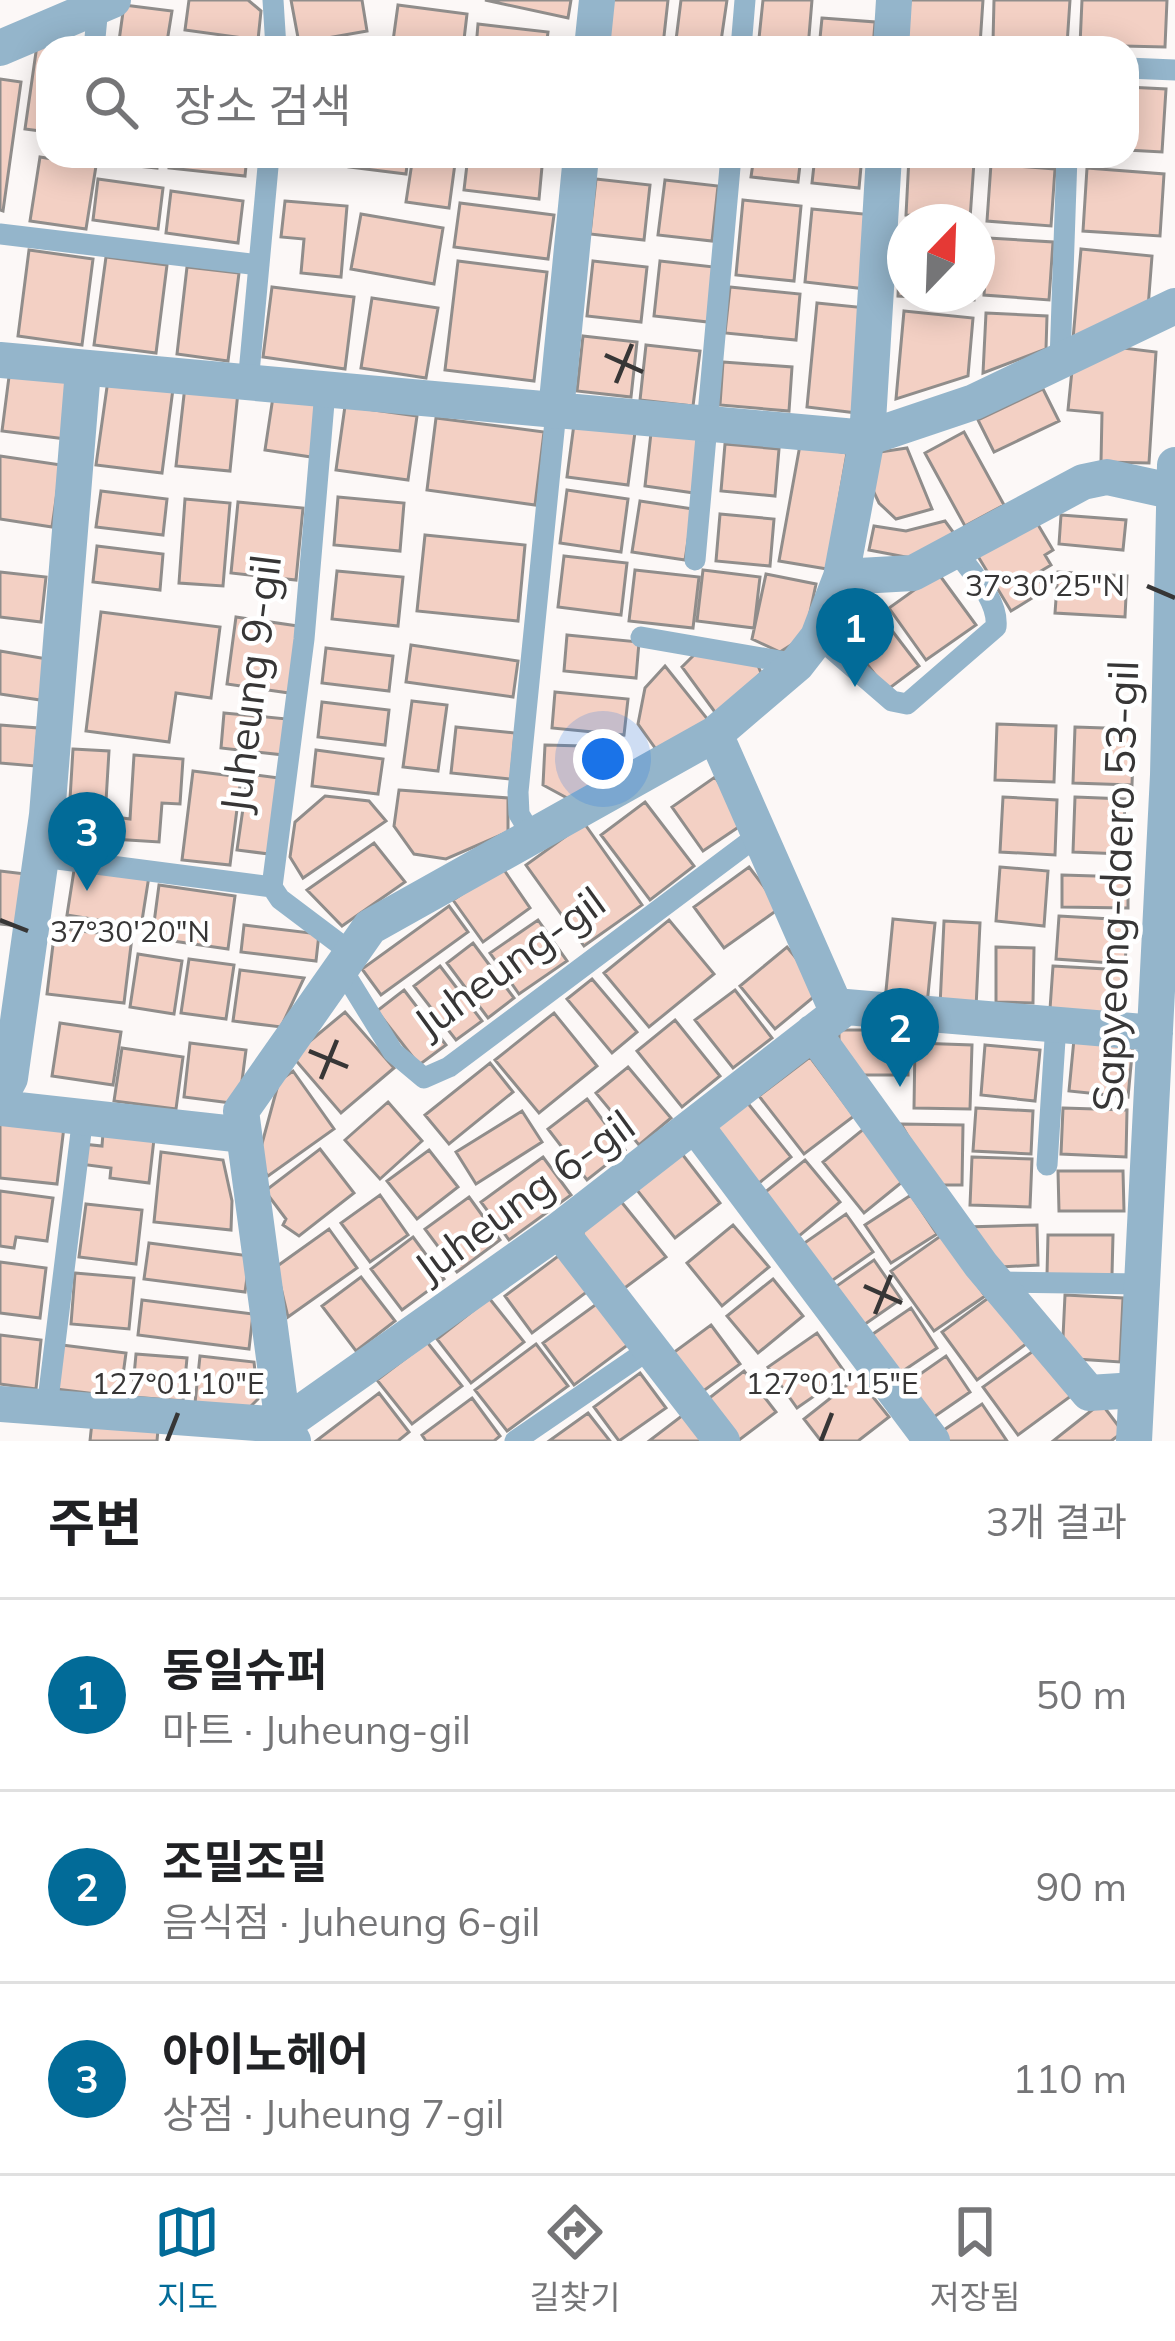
<!DOCTYPE html>
<html lang="ko">
<meta charset="utf-8">
<style>
body{margin:0;font-family:Mulish,"Noto Sans KR",sans-serif;background:#f2f2f2;color:#202124}
.compass{position:absolute;left:887px;top:204px;width:108px;height:108px;border-radius:50%;background:#fff;box-shadow:0 6px 30px #0003;rotate:23deg}
.you{position:absolute;left:603px;top:759px;width:42px;height:42px;margin:-30px;border:9px solid #fff;border-radius:50%;background:#1a73e8;box-shadow:0 0 0 18px #1a73e833}
.badge{display:grid;place-items:center;width:78px;height:78px;border-radius:50%;background:#026b98;color:#fff;font-size:39px;font-weight:700}
.pin{position:absolute;translate:-50% -99px;filter:drop-shadow(0 3px 6px #0008)}
.pin::after{content:'';position:absolute;top:63px;width:42px;height:36px;background:inherit;clip-path:polygon(0 0,100% 0,50% 100%)}
.list{margin:0;padding:0;list-style:none}
h2{display:flex;justify-content:space-between;align-items:center;height:156px;margin:0;padding:0 48px;font-size:51px}
h2 small{font-size:39px;font-weight:400;color:#757577}
.list li{display:grid;grid-template-columns:78px 1fr auto;gap:36px;align-items:center;box-sizing:border-box;height:192px;padding:0 48px;border-top:3px solid #e0e0e0}
.list b{display:block;font-size:45px;white-space:nowrap}
.list p{margin:0;font-size:39px;white-space:nowrap;color:#757577}
.list em{font-size:39px;font-style:normal;color:#757577}
.icon{flex:none;width:66px;height:66px;fill:none;stroke:currentColor;stroke-width:2;stroke-linecap:round;stroke-linejoin:round}
.map{position:relative;flex:none;width:1175px;height:1441px;overflow:hidden}
.search{position:absolute;background:#fff;box-shadow:0 6px 30px #0003;left:36px;right:36px;top:36px;height:132px;display:flex;align-items:center;gap:30px;box-sizing:border-box;padding:0 42px;border-radius:36px;color:#757577;font-size:45px}
.sheet{height:732px;background:#fff}
nav{display:flex;justify-content:space-around;align-items:center;box-sizing:border-box;height:168px;border-top:3px solid #e0e0e0;background:#fff;font-size:33px;color:#757577}
nav a{display:grid;justify-items:center;gap:6px}
nav .on{color:#026b98}
.map>svg:first-child{display:block}
.building{fill:#f3d0c4;stroke:#908d8b;stroke-width:3}
.lines{fill:none;stroke-linecap:round;stroke-linejoin:round}
.lane{stroke:#94b5cb;stroke-width:21}
.street{stroke:#94b5cb;stroke-width:36}
.ticks{fill:none;stroke:#373636;stroke-width:4.5}
.labels{text-anchor:middle;dominant-baseline:central;stroke-width:9;stroke-linejoin:round;paint-order:stroke}
.street-label{font-size:42px;fill:#373636;stroke:#fff}
.ticks-label{font-size:30px;text-anchor:middle;fill:#373636;stroke:#fff;stroke-width:9;stroke-linejoin:round;paint-order:stroke}
</style>
<div class="map">
<svg width="1175" height="1441" viewBox="0 0 1175 1441">
<rect width="100%" height="100%" fill="#fcf8f7"/>
<!-- building -->
<path class="building" d="M189 0H248L261 11 258 40 185 30Z
M291 0H362L367 31 299 43Z
M485 0H571L568 18Z
M609 0H668L663 45 605 39Z
M681 0H727L720 48H675Z
M763 0H812L808 48H758Z
M910 0H983L980 45 907 41Z
M994 0H1070L1067 45 993 42Z
M1082 0H1167L1165 47 1080 45Z
M124 5 172 11 166 48H118Z
M398 5 467 14 463 48H392Z
M822 18 875 22 873 48H819Z
M478 24 548 32 546 48H476Z
M38 38 84 46 48 48V132L25 129Z
M0 79 21 82 3 211 0 210Z
M1127 87 1166 89 1162 152 1127 150Z
M109 156H158L157 168 108 163Z
M170 156H247L245 176 169 168Z
M350 156H408L406 174 349 167Z
M413 156H456L449 208 406 202Z
M468 156H543L539 199 464 190Z
M754 156H801L798 182 751 177Z
M815 156H862L859 188 812 183Z
M40 157 96 166 86 229 30 221Z
M909 157 974 162 970 219 906 215Z
M991 164 1055 169 1051 226 987 221Z
M1087 168 1164 174 1160 236 1083 231Z
M98 179 163 188 158 229 93 220Z
M596 179 650 185 644 240 590 234Z
M665 180 718 186 712 241 658 235Z
M171 191 243 201 238 243 166 233Z
M743 200 801 206 794 281 736 275Z
M285 201 347 206 341 277 301 273 304 239 281 237Z
M460 203 554 215 548 259 454 247Z
M812 209 874 215 866 289 805 282Z
M361 214 443 228 434 284 351 269Z
M900 238H905V294H974V300L898 296Z
M988 238 1053 242 1049 300 984 295Z
M1081 249 1152 256 1148 308 1073 339Z
M29 250 93 259 82 345 18 336Z
M106 257 167 265 156 353 94 345Z
M458 261 547 272 534 381 445 370Z
M593 261 647 267 641 322 587 316Z
M660 261 714 267 708 322 654 316Z
M187 267 239 273 228 361 177 354Z
M272 287 354 297 345 369 263 357Z
M730 287 800 294 796 340 725 333Z
M372 298 438 308 426 378 361 368Z
M817 303 867 308 857 413 807 407Z
M904 311 973 318 968 376 896 399Z
M986 313 1047 316 1046 349 983 373Z
M583 336 637 342 631 397 577 391Z
M646 345 700 351 693 406 640 400Z
M1115 347 1156 352 1149 463 1101 462 1102 413 1068 410 1072 370Z
M723 362 792 367 789 411 720 405Z
M10 369 74 377 66 439 2 431Z
M108 380 173 389 162 473 96 465Z
M185 386 238 392 230 471 176 466Z
M1043 389 1059 421 994 452 978 420Z
M273 397 319 405 311 457 265 450Z
M345 406 417 416 408 480 336 470Z
M436 418 544 432 535 505 427 490Z
M574 424 635 432 628 485 567 477Z
M964 432 1004 505 965 526 925 453Z
M651 433 701 439 694 493 645 486Z
M725 444 779 449 775 496 721 491Z
M800 445 847 453 827 569 779 561Z
M907 448 932 509 896 519 879 503 870 484 880 452Z
M0 456 61 465 52 527 0 519Z
M567 490 628 499 621 552 560 543Z
M101 491 167 499 163 535 96 527Z
M338 497 404 503 400 551 334 545Z
M185 499 230 503 223 586 179 583Z
M640 501 693 509 685 560 632 552Z
M238 502 303 508 296 580 231 573Z
M720 514 774 519 770 566 716 561Z
M1061 515 1126 520 1123 550 1059 544Z
M1034 518 1053 550 1045 555 1051 565 1036 574 1045 590 1011 611 976 553Z
M945 521 956 536 916 559 869 550 874 526 906 531Z
M425 535 525 545 518 621 417 611Z
M97 546 163 554 160 590 93 582Z
M564 556 627 563 621 615 558 607Z
M635 570 699 577 693 628 629 621Z
M703 570 760 577 754 628 697 621Z
M337 571 403 577 398 626 332 619Z
M0 572 46 577 41 622 0 617Z
M1058 572 1127 576 1125 617 1055 613Z
M938 573 976 625 926 660 889 608Z
M766 574 816 584 805 636 780 652 752 639Z
M874 607 919 666 887 690 842 632Z
M101 612 220 627 211 698 176 693 169 742 86 731Z
M236 617 298 626 289 693 227 684Z
M567 635 639 642 636 678 564 671Z
M411 645 518 661 513 697 406 682Z
M326 648 393 656 389 691 322 683Z
M0 651 47 659 40 700 0 694Z
M695 654 757 663 761 673 720 719 682 667Z
M665 666 709 721 658 752 638 724 645 688Z
M555 692 628 699 624 735 552 728Z
M412 701 447 705 438 771 403 767Z
M322 702 389 710 385 745 318 737Z
M224 713 287 719 284 755 221 748Z
M997 724 1056 726 1054 782 995 780Z
M0 725 38 728 35 766 0 763Z
M456 727 515 733 511 779 451 773Z
M1075 727 1134 729 1132 785 1073 783Z
M545 745 622 747 617 768 569 799 543 785Z
M73 749 109 751 105 818 69 816Z
M316 750 383 759 378 794 312 786Z
M134 755 183 759 180 804 162 803 159 842 113 839 115 817 130 819Z
M193 771 241 777 230 865 182 860Z
M248 774 279 778 269 854 237 850Z
M715 777 746 822 703 851 672 807Z
M399 790 508 798V832L446 859 414 854 394 826Z
M325 796 369 801 386 821 303 878 290 857 295 822Z
M1003 797 1057 800 1055 855 1000 852Z
M1075 797 1125 799 1123 854 1073 852Z
M645 802 694 866 650 900 601 835Z
M584 823 642 905 584 946 526 865Z
M374 843 405 882 342 926 307 890Z
M75 864 149 876 141 927 67 915Z
M502 867 530 908 483 942 453 900Z
M749 867 780 908 724 948 694 907Z
M1000 867 1048 871 1044 926 996 921Z
M0 871 34 875 29 927 0 924Z
M1062 875 1128 877V908L1062 907Z
M159 885 235 896 228 949 152 938Z
M449 906 468 932 381 995 362 969Z
M1059 916 1128 920 1125 964 1056 959Z
M893 919 935 923 927 1005 885 1001Z
M538 920 567 961 519 994 490 953Z
M669 920 714 974 649 1027 604 973Z
M944 921 980 923 976 1008 940 1006Z
M244 925 319 934 316 961 241 952Z
M55 928 132 937 124 1003 47 994Z
M473 943 514 998 488 1018 447 963Z
M787 947 822 990 775 1029 740 986Z
M996 947 1034 948 1033 1003 996 1002Z
M138 954 182 961 174 1014 130 1007Z
M189 959 234 965 226 1019 181 1013Z
M440 966 482 1021 456 1040 414 986Z
M1053 966 1123 970 1120 1014 1050 1009Z
M240 970 304 978 281 1027 233 1021Z
M592 979 637 1032 612 1053 567 999Z
M404 990 446 1045 419 1065 377 1011Z
M735 990 772 1038 733 1068 695 1020Z
M345 1012 394 1068 341 1113 292 1056Z
M554 1013 597 1066 539 1113 495 1060Z
M675 1020 720 1076 682 1107 637 1051Z
M60 1023 121 1032 113 1085 52 1076Z
M839 1030H908V1075H860L839 1055Z
M1074 1039 1133 1044 1128 1097 1069 1091Z
M190 1043 246 1050 239 1104 184 1097Z
M915 1043 972 1045 970 1109 914 1108Z
M985 1045 1040 1050 1035 1101 981 1095Z
M122 1048 183 1057 176 1109 114 1101Z
M810 1057 854 1116 804 1154 759 1096Z
M490 1063 513 1092 449 1144 425 1115Z
M628 1067 671 1118 639 1145 596 1093Z
M293 1071 334 1129 268 1176 257 1162 279 1081Z
M587 1099 625 1150 587 1180 548 1129Z
M746 1101 791 1157 753 1188 708 1132Z
M388 1102 422 1141 380 1179 345 1140Z
M976 1108 1033 1111 1031 1154 973 1151Z
M1063 1108 1127 1110 1126 1157 1061 1154Z
M522 1111 542 1142 476 1184 456 1152Z
M0 1120 64 1127 57 1184 0 1178Z
M901 1124 963 1125 962 1185H936Z
M866 1127 907 1178 864 1213 823 1162Z
M103 1133 154 1139 149 1183 110 1178 111 1168 80 1164 82 1144 102 1146Z
M320 1149 354 1193 299 1236 283 1225 286 1219 265 1191Z
M429 1150 458 1187 417 1219 387 1181Z
M679 1150 720 1203 675 1238 633 1185Z
M161 1152 223 1160 232 1201 231 1230 154 1222Z
M543 1157 571 1195 509 1240 481 1202Z
M972 1157 1032 1159 1030 1207 970 1205Z
M805 1160 840 1202 793 1241 758 1198Z
M1058 1171H1123L1124 1211H1059Z
M0 1191 53 1198 47 1241 16 1237 14 1248 0 1246Z
M380 1195 408 1235 370 1262 341 1223Z
M911 1195 937 1234 891 1263 865 1225Z
M469 1197 500 1240 457 1272 425 1229Z
M619 1199 666 1257 622 1290 581 1244 585 1223Z
M86 1204 142 1210 136 1264 79 1257Z
M846 1214 873 1252 830 1282 803 1244Z
M733 1225 769 1267 722 1306 687 1263Z
M1037 1225 1038 1265 1000 1267 967 1227Z
M329 1229 357 1268 288 1317 276 1267Z
M942 1235 985 1296 934 1331 891 1271Z
M1048 1235H1113L1112 1275H1047Z
M413 1237 444 1279 402 1310 371 1269Z
M149 1243 250 1256 245 1292 144 1279Z
M565 1251 592 1288 532 1333 505 1296Z
M874 1260 901 1299 858 1329 831 1290Z
M0 1262 46 1268 40 1318 0 1313Z
M75 1273 134 1278 129 1329 71 1324Z
M361 1277 395 1321 356 1351 322 1306Z
M773 1279 803 1316 758 1353 727 1316Z
M995 1293 1030 1341 977 1380 942 1332Z
M1065 1295 1123 1298 1120 1362 1062 1358Z
M489 1298 524 1342 471 1383 437 1339Z
M142 1300 253 1314 249 1349 138 1335Z
M602 1300 633 1341 574 1385 543 1343Z
M911 1308 937 1348 894 1377 867 1338Z
M711 1325 740 1364 702 1392 673 1353Z
M817 1333 846 1374 797 1408 768 1367Z
M0 1335 41 1340 36 1389 0 1384Z
M427 1342 462 1386 412 1424 377 1380Z
M536 1344 568 1386 507 1431 475 1390Z
M62 1345 126 1353 120 1397 56 1389Z
M1036 1349 1071 1396 1018 1435 983 1387Z
M136 1354 187 1358 183 1401 132 1397Z
M200 1356 254 1362 258 1399 249 1408 195 1403Z
M946 1356 970 1392 928 1421 903 1386Z
M744 1371 776 1412 739 1440 708 1399Z
M640 1373 666 1408 619 1441 594 1407Z
M857 1377 889 1417 858 1441H821L804 1419Z
M379 1393 409 1432 398 1441H316Z
M472 1398 500 1436 494 1441H426L422 1435Z
M1101 1403 1123 1432 1111 1441H1053Z
M982 1404 1007 1441H943L938 1434Z
M588 1413 610 1441H549Z
M683 1415 704 1441H649Z
M92 1422 158 1429 157 1441H90Z"/>
<g class="lines">
<!-- lane -->
<path class="lane" d="M273 0 276 48
M94 48 98 7
M741 48 745 0
M1127 68 1175 70
M0 234 259 265
M1060 361 1067 156
M248 384 269 156
M325 391 304 639 272 887 280 899 349 951
M695 560 731 156
M641 637 797 664
M818 637 892 701 907 704 996 627C999 600 971 572 956 551
M532 836 519 814 518 792 556 411
M42 857 272 887
M340 966 393 1052 424 1078 449 1067 760 834
M1047 1165 1056 1024
M996 1282 1142 1284
M47 1408 83 1116
M515 1441 651 1348"/>
<!-- street -->
<path class="street" d="M0 48 113 0
M592 48 597 0
M891 48 894 0
M0 360 867 438 974 402 1175 306
M556 411 581 156
M841 577 913 573 1083 482 1107 477 1175 492
M715 734 838 1013
M813 1032 981 1265 1089 1393 1136 1390
M0 1097 10 1078 47 815 83 370
M0 1108 244 1135
M695 1125 932 1441
M559 1230 722 1441
M0 1404 283 1425 559 1230 846 1007 1155 1033
M293 1441 283 1425 241 1111 370 927 715 734 797 664 818 637 841 577 867 438 884 156
M1134 1441 1168 775 1175 465"/>
</g>
<!-- ticks -->
<path class="ticks" d="M605 355 643 372M616 383 632 344M1147 586 1175 598M0 920 28 931M309 1051 348 1067M321 1079 337 1040M864 1286 902 1303M875 1314 891 1275M167 1441 178 1413M821 1441 832 1413"/>
<g class="labels">
<!-- street labels -->
<g class="street-label">
<text transform="translate(250 684) rotate(-83)">Juheung 9-gil</text>
<text transform="translate(1115 886) rotate(-88)">Sapyeong-daero 53-gil</text>
<text transform="translate(509 962) rotate(-36)">Juheung-gil</text>
<text transform="translate(524 1196) rotate(-36)">Juheung 6-gil</text>
</g>
</g>
<g class="ticks-label">
<text x="1045" y="596">37°30'25"N</text>
<text x="130" y="942">37°30'20"N</text>
<text x="178" y="1394">127°01'10"E</text>
<text x="832" y="1394">127°01'15"E</text>
</g>
</svg>
<svg class="compass" viewBox="-18 -18 36 36"><path d="M0-13l5 13h-10z" fill="#e53935"/><path d="M0 13l5-13h-10z" fill="#757577"/></svg>
<div class="you"></div>
<div class="pin badge" style="left:855px;top:687px">1</div>
<div class="pin badge" style="left:900px;top:1087px">2</div>
<div class="pin badge" style="left:87px;top:891px">3</div>
<div class="search"><svg class="icon" aria-label="search" viewBox="0 0 24 24"><circle cx="10" cy="10" r="6"/><path d="M15 15l6 6"/></svg>장소 검색</div>
</div>
<section class="sheet">
<h2>주변<small>3개 결과</small></h2>
<ul class="list">
<li><span class="badge">1</span><div><b>동일슈퍼</b><p>마트 · Juheung-gil</p></div><em>50 m</em></li>
<li><span class="badge">2</span><div><b>조밀조밀</b><p>음식점 · Juheung 6-gil</p></div><em>90 m</em></li>
<li><span class="badge">3</span><div><b>아이노헤어</b><p>상점 · Juheung 7-gil</p></div><em>110 m</em></li>
</ul>
</section>
<nav>
<a class="on"><svg class="icon" aria-label="map" viewBox="0 0 24 24"><path d="M3 6l6-2 6 2 6-2v14l-6 2-6-2-6 2zM9 4v14M15 6v14"/></svg>지도</a>
<a><svg class="icon" aria-label="directions" viewBox="0 0 24 24"><path d="M12 3l9 9-9 9-9-9zM9 14v-3h6M13 9l2 2-2 2"/></svg>길찾기</a>
<a><svg class="icon" aria-label="saved" viewBox="0 0 24 24"><path d="M7 4h10v16l-5-4-5 4z"/></svg>저장됨</a>
</nav>
